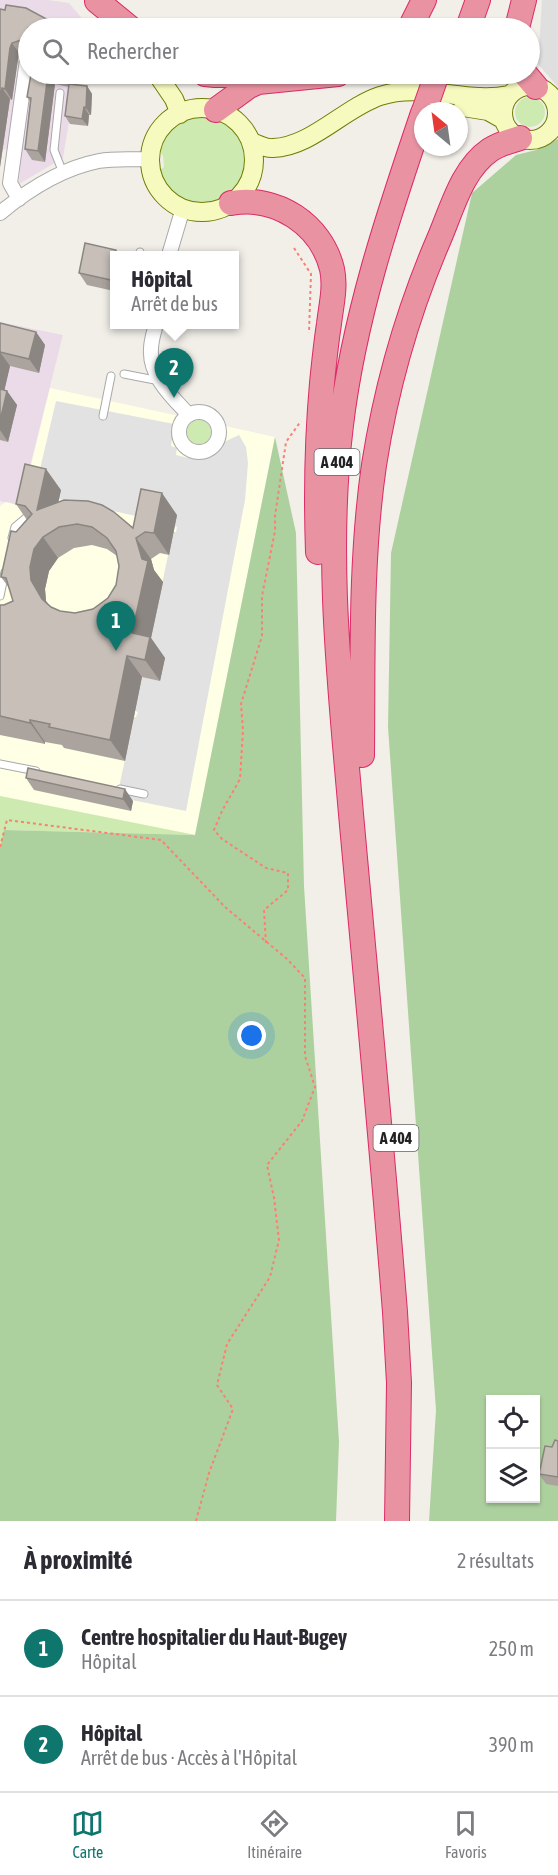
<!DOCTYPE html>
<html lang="fr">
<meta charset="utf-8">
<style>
body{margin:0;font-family:"Asap Condensed",sans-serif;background:#f7f7f7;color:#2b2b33}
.controls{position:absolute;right:18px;bottom:18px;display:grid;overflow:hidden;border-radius:0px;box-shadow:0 2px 4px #0004}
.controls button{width:54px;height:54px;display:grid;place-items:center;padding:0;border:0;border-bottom:2px solid #e1e1e2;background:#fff;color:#2b2b33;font:30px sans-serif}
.compass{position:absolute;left:414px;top:102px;width:54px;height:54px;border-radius:50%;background:#fff;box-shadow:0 2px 4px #0004;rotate:331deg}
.you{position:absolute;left:252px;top:1036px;width:21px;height:21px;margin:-15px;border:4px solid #fff;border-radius:50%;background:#1a73e8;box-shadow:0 0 0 9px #1a73e833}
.badge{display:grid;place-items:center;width:39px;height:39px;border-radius:50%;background:#0f766e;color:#fff;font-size:20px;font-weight:700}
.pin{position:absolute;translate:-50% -50px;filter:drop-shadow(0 2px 3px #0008)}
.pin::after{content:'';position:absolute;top:32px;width:21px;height:18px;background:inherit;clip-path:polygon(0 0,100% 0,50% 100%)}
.popup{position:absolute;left:110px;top:251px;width:129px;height:78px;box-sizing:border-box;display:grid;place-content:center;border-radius:0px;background:#fff;filter:drop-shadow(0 2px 4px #0005);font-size:20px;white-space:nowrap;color:#7c7c81}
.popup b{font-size:22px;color:#2b2b33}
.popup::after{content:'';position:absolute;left:50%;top:100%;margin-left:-12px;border:12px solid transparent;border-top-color:#fff}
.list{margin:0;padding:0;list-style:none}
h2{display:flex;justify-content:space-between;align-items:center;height:78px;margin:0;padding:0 24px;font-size:26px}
h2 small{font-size:20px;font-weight:400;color:#7c7c81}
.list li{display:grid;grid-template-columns:39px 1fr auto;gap:18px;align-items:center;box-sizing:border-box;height:96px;padding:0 24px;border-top:2px solid #e1e1e2}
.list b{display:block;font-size:22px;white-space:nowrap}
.list p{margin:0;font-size:20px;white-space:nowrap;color:#7c7c81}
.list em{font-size:20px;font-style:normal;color:#7c7c81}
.icon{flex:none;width:33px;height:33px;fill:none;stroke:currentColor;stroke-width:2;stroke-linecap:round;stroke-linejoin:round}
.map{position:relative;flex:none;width:558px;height:1521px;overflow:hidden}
.search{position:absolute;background:#fff;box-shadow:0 2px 4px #0004;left:18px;right:18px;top:18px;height:66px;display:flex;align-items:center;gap:15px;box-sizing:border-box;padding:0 21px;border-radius:33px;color:#7c7c81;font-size:22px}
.sheet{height:270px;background:#fff}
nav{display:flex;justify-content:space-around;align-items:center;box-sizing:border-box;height:84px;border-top:2px solid #e1e1e2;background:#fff;font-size:16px;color:#7c7c81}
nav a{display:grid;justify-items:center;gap:3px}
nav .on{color:#0f766e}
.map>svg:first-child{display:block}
.residential{fill:#e0dfdf}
.industrial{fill:#ebdbe8}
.education{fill:#ffffe5}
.grass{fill:#cdebb0}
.forest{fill:#add19e;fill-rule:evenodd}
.parking{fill:#e2e2e2}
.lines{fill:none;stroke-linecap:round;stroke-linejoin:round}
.lane-casing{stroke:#a9a9a9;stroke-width:9}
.street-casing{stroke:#a9a9a9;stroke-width:16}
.secondary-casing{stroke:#707d05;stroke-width:20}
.highway-casing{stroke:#dc2a67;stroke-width:26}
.path{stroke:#fa8072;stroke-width:2;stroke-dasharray:3 3;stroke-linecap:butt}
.lane{stroke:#fff;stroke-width:7}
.street{stroke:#fff;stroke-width:14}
.secondary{stroke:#f7fabf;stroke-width:18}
.highway{stroke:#e892a2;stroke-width:24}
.highway-bridge-casing{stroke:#dc2a67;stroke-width:26;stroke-linecap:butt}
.highway-bridge{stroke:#e892a2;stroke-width:24}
.wall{fill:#aba49e;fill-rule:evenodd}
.shaded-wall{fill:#8b8681}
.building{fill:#c7bfb8;stroke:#8b8681;stroke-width:1.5;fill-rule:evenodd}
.labels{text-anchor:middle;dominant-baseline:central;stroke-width:5;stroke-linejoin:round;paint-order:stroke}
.shield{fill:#fff;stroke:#646464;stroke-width:1.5}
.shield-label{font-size:16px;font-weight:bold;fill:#222}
</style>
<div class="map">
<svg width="558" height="1521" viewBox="0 0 558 1521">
<rect width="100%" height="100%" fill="#f2efe9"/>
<!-- residential -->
<path class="residential" d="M542 0H558V87L538 64Z"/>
<!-- industrial -->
<path class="industrial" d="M0 0H48L69 3 85 22 84 28H28V74H77L63 158 19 184 21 151 0 149Z
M0 322 63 335 20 506 0 501Z"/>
<!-- education -->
<path class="education" d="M50 388 275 437 195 835 0 796V506L6 502 21 506Z"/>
<!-- grass -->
<path class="grass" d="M515 112a15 15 0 1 1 30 0a15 15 0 1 1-30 0Z
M194 116C275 116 251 219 193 204 175 199 165 188 158 171L164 167 163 156 158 149C167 130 175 124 194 116Z
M187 432a12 12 0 1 1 24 0a12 12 0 1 1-24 0Z
M0 796 195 835 4 830 0 848Z"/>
<!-- forest -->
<path class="forest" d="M558 139V1521H429L436 1410 388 727 391 553 472 193 516 155 536 150ZM490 1400H536V1498H490Z
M275 437 296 533 304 886 339 1442 336 1521H0V848L4 830 195 835Z"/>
<!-- parking -->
<path class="parking" d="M56 401 174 424 171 446 177 448 176 455 188 458H206L224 442 239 435 246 447 248 463 245 500 186 811 117 797 134 717H136L138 712 135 711 173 532H176L177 527 154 520 59 499 60 490 40 469Z"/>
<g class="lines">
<defs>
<path id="lane" d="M60 93 54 150 63 173
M140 255V252
M124 374 160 381
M103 416 111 376
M12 538 15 527 27 517 28 510
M0 596 5 572
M0 764 36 771
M120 789 144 794"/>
<path id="street" d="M19 199 10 183 27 60
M0 213C28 190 63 168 99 161 116 158 133 160 150 159
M169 255 183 208
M156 324C154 332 151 341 151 349 149 376 172 397 189 415
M179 432a20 20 0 1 1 40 0a20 20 0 1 1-40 0Z"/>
<path id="secondary" d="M157 74 174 99 180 114
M503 113a27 27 0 1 1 54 0a27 27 0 1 1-54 0Z
M463 107 488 111 504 120
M150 160a52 52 0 1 1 104 0a52 52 0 1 1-104 0Z
M251 142C258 144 266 149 273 148 311 147 344 108 380 96 422 82 467 104 509 95"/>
<path id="highway" d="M97 1 130 28
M410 28 424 0
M468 28 478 0
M517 28 524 0
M205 74 215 75H267
M525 74 536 87
M216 110 249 86 258 82 338 74
M231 203C276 195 321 224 332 269 336 287 331 306 329 324 326 343 324 363 322 383 317 439 316 496 318 552
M362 755C363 659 360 561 374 465 386 388 408 311 439 239 452 209 462 169 490 150 499 144 510 141 520 138
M397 1521 399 1383 395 1312C382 1146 366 980 351 814 340 685 325 555 341 425 354 317 388 216 423 113"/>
</defs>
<!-- lane casing -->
<use href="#lane" class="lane-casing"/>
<!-- street casing -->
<use href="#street" class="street-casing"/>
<!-- secondary casing -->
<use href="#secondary" class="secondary-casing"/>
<!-- highway casing -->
<use href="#highway" class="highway-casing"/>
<!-- path -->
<path class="path" d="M294 248 311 274 309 333
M0 847 7 820 161 840 225 907 287 959 305 978V1056L315 1087 302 1121 267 1165 274 1198 279 1240 270 1277 227 1344 217 1385 233 1409 209 1473 196 1521
M266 943 264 910 288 890V873L266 868 222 839 214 830 222 811 240 779 243 730 241 704 262 636V596L275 531V516L286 442 301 421"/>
<!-- lane -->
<use href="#lane" class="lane"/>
<!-- street -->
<use href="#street" class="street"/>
<!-- secondary -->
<use href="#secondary" class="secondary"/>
<!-- highway -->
<use href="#highway" class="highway"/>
<defs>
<path id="highway-bridge" d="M424 111 437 74"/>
</defs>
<!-- highway-bridge casing -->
<use href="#highway-bridge" class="highway-bridge-casing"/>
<!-- highway-bridge -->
<use href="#highway-bridge" class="highway-bridge"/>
</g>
<!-- wall -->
<path class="wall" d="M0 9 28 28V51L20 54 18 59 12 100 10 99 0 167Z
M31 74H73L71 84 87 86 92 94 91 115H89L88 126 70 124 65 116 69 87 55 84 45 162 32 160 25 149 30 102 27 97Z
M116 250 120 255H114V291L87 285 79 273Z
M0 323 36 332 45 345 39 373 10 366 4 390 7 391 17 405 8 442 0 440Z
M61 490 58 502 133 528 177 515 169 555 160 553 151 559 154 570 163 582 151 638 165 658 160 681 142 677 125 761 64 748 62 745 45 742V744L0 735V605H4L13 601 10 589 1 577 16 532 27 520 16 504ZM92 545 107 549 117 556 119 566 116 585 108 598 93 609 75 613 60 611 51 607 46 601 45 589 49 571 58 558 74 548Z
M26 778 133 801 131 811 34 790Z
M558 1441V1486L546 1484 539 1474Z"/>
<!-- shaded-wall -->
<path class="shaded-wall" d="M12 43 20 54 18 59 12 100 5 89 10 48Z
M48 74 55 84 45 162 38 151Z
M63 74H73L71 87 63 76Z
M87 86 92 94 91 115 86 108Z
M2 88 10 99 0 167V101Z
M84 107 89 115 88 126 82 119Z
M114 264V284L111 280Z
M36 332 45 345 39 373 29 359Z
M0 352 10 366 2 401 0 399Z
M7 391 17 405 8 442 0 430V421Z
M46 469 61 490 52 532 37 510Z
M162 493 177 515 169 555 154 533Z
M43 537 58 558 49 571 45 589 46 601 57 620 42 599 31 580 30 567 34 549Z
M136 538 151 559 154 570 163 582 151 638 165 658 160 681 145 660 132 633 142 559Z
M127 656 142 677 125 761 110 740Z
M30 720 45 742V744L30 723Z
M125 789 133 801 131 811 123 799Z"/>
<!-- building -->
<path class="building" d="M6 5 26 8 63 28H28V45L21 40 12 43 10 48 5 89 2 88 0 101V9L5 10Z
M31 74H48L38 151 25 149 31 98 27 97Z
M50 74H63V76Z
M69 84 87 86 86 108 84 107 82 119 65 116Z
M85 243 116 250V255H114V264L111 280 79 273Z
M0 323 36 332 29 359 0 352V354Z
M0 389 7 391 0 421Z
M25 464 46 469 37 510 64 500 88 501 102 505 114 512 133 528 141 489 162 493 154 533 145 532 136 538 142 559 148 561 132 633 150 637 145 660 127 656 110 740 49 727 50 724 30 720V723L0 716V605H4L13 601 6 578 1 577 11 531 16 532 32 514 25 506 16 504ZM77 524 92 527 107 538 116 551 119 566 116 585 108 598 93 609 75 613 60 611 51 607 42 599 31 580 30 567 34 549 43 537 59 527Z
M28 768 125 789 123 799 26 778Z
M555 1440 558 1441V1477L539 1474 545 1446 552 1447Z"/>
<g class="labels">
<!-- shield labels -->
<g class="shield">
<rect x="314.5" y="449" width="45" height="26" rx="4.5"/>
<rect x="373.5" y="1125" width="45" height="26" rx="4.5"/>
</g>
<g class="shield-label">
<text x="337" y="462">A 404</text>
<text x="396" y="1138">A 404</text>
</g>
</g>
</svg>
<div class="controls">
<button><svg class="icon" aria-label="locate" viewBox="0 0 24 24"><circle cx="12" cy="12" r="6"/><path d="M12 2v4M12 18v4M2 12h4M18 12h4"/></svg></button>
<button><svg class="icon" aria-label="layers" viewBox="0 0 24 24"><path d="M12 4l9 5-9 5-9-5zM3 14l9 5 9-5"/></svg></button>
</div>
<svg class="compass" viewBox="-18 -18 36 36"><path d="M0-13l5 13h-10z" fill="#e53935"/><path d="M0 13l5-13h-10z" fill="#7c7c81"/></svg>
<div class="you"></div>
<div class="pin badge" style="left:116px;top:651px">1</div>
<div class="pin badge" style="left:174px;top:398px">2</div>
<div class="popup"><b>Hôpital</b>Arrêt de bus</div>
<div class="search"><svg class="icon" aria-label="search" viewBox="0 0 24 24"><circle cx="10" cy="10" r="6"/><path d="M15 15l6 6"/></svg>Rechercher</div>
</div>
<section class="sheet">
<h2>À proximité<small>2 résultats</small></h2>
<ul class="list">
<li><span class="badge">1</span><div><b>Centre hospitalier du Haut-Bugey</b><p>Hôpital</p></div><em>250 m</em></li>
<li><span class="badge">2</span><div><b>Hôpital</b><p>Arrêt de bus · Accès à l'Hôpital</p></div><em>390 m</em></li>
</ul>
</section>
<nav>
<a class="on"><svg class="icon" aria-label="map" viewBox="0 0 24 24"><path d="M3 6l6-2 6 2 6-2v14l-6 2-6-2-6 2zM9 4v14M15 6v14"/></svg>Carte</a>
<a><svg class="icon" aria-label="directions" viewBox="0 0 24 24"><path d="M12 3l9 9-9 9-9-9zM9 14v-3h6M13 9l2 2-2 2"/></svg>Itinéraire</a>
<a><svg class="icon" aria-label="saved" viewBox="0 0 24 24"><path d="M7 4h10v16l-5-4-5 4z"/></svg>Favoris</a>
</nav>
